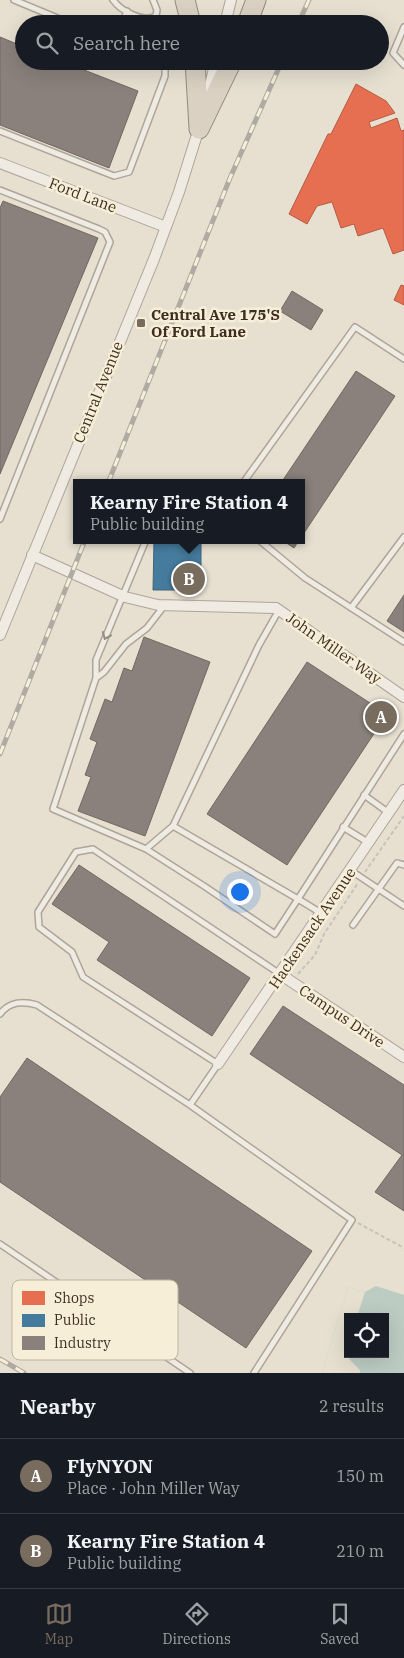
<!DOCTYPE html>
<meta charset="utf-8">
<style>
body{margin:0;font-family:"IBM Plex Serif",serif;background:#20242c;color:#f1f3f6}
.controls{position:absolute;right:15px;bottom:15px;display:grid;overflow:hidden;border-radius:0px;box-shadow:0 5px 20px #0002}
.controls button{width:45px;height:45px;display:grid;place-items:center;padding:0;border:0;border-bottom:1px solid #363941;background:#171b24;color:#f1f3f6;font:25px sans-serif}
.you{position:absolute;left:239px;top:891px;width:18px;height:18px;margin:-12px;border:4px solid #fff;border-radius:50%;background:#1a73e8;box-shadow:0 0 0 8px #1a73e833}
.badge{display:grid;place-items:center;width:32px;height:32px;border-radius:50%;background:#786c5e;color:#fff;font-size:16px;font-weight:700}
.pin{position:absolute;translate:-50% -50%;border:2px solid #fff;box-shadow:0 1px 5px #0006}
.popup{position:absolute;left:73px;top:479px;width:232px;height:65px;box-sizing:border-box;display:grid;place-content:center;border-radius:0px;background:#171b24;filter:drop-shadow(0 1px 4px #0005);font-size:16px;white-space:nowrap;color:#9ea1a6}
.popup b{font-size:19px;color:#f1f3f6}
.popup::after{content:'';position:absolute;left:50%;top:100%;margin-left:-10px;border:10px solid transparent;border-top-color:#171b24}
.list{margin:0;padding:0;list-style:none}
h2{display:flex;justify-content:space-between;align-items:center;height:65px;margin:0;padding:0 20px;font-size:21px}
h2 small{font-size:16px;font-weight:400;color:#9ea1a6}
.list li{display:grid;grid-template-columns:32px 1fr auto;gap:15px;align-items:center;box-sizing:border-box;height:75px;padding:0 20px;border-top:1px solid #363941}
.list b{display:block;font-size:19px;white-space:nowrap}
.list p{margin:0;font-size:16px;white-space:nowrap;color:#9ea1a6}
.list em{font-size:16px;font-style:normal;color:#9ea1a6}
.icon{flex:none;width:28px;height:28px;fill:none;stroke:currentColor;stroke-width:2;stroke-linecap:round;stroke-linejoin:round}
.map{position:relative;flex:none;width:404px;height:1373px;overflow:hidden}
.search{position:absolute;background:#171b24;box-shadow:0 5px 20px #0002;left:15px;right:15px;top:15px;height:55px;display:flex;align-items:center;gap:12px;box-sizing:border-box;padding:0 18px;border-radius:28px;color:#9ea1a6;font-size:19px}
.sheet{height:215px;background:#171b24}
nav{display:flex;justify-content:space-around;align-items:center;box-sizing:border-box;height:70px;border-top:1px solid #363941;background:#171b24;font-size:14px;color:#9ea1a6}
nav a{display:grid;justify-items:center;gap:2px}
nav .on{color:#786c5e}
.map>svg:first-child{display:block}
.water{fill:#bcccc2;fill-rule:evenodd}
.pier{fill:#e7e0d1}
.shops{fill:#e76f51;stroke:#b45c42}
.public{fill:#457b9d;stroke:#436478}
.industry{fill:#8a817c;stroke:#736860}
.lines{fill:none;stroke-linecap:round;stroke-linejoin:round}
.lane-casing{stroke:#ada599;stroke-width:8}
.street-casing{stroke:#ada599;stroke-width:12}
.highway-casing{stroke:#928b80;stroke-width:21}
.path{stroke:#c8c2b9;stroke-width:2;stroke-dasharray:4 2.5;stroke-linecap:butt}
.lane{stroke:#efebe3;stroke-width:5}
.street{stroke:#efebe3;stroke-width:10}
.highway{stroke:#dad1c2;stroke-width:19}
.rail-casing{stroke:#afaaa2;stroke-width:5}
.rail{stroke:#f7eed8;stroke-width:3;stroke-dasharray:9;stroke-linecap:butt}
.oneway{stroke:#968c82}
.poi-dot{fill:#786c5e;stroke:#f7eed8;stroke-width:2}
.labels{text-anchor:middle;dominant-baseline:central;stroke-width:5;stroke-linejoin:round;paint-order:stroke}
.street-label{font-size:15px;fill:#3d2e20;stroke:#f7eed8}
.poi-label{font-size:15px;font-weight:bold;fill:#3d2e20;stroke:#f7eed8;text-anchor:start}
.key{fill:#f7eed8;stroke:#bfb4a1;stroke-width:1}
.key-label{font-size:14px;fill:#3d2e20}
</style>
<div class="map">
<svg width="404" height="1373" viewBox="0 0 404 1373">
<rect width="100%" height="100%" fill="#e7e0d1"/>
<!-- water -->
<path class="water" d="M376 1286 404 1295V1373H322L348 1287 365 1292ZM348 1317H385V1354H348Z"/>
<!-- pier -->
<path class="pier" d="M348 1287 365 1292 357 1317H348V1354H350L349 1359 360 1370V1373H322Z"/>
<!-- shops -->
<path class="shops" d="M356 84 386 101 395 113 369 122 371 128 397 118 401 131 404 130V250L393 254 383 228 358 236 354 224 341 228 332 202 317 206 307 224 289 214 328 134H331Z
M401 285 404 286V305L394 300Z"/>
<!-- public -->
<path class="public" d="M154 540H201V585H180V590H153Z"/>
<!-- industry -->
<path class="industry" d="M0 37 24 47V61H61L138 91 109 168 0 125Z
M3 201 98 238 0 474V208Z
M292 291 323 310 311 330 280 311Z
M356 371 395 396 302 536V483H281Z
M282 540H299L294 548Z
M404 595V632L387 621Z
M144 637 210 662 145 836 78 811 91 777 85 775 97 742 90 739 105 699 112 702 124 668 132 671Z
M307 662 387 714 287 865 207 814Z
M79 865 250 978 212 1036 97 960 109 942 52 904Z
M283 1006 404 1085V1211L375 1192 402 1155 250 1054Z
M27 1058 312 1251 246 1348 0 1182V1097Z"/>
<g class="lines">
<defs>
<path id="lane" d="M14 0 72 24
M113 0C121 11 143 23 156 16L157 10 153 0
M156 16 159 24
M122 24 127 11
M404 27 393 53 404 65
M0 131 114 176 129 172 165 76V61
M0 190 99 229 105 232 110 242 0 519
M243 483 355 327 404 359
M259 540 305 578 404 642
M164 606 147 628 126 644 104 672 96 678 53 809 146 849 173 826 259 645 279 610
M351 608 404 537
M96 678V660L146 540
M364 795 389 813
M343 827 369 843
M146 849 204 886 275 934 298 899 173 826
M350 870 404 906
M321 913 298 899 404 734
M353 925 397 863 404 865
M0 1014C10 1001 23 1001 37 1005L190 1105
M0 1244 190 1373
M254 1373 352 1220 190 1105 218 1064 83 977 72 952 39 927 38 912 76 852 93 849 280 974"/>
<path id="street" d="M225 24 231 0
M207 97 216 61
M0 163 166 227
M32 555 125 597 158 605 276 608 404 697
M0 635 154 259 179 192 200 125
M280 974 404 1057
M218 1064 404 790"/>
<path id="highway" d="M185 0 191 24
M247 24 256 0
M195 61 199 128
M199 129 232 61"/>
</defs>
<!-- lane casing -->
<use href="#lane" class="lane-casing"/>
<!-- street casing -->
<use href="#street" class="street-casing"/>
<!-- highway casing -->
<use href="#highway" class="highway-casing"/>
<!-- path -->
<path class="path" d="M365 872 404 816
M298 974 315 955 324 934 358 883
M358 1223 404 1248"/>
<!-- lane -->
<use href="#lane" class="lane"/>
<!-- street -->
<use href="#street" class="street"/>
<!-- highway -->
<use href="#highway" class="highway"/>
<defs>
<path id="rail" d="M298 24 309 0
M108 483 230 178 282 61
M0 754 85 540
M0 1359 24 1373"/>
</defs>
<!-- rail casing -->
<use href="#rail" class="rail-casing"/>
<!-- rail -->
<use href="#rail" class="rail"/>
</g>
<!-- one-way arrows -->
<defs><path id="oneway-chevron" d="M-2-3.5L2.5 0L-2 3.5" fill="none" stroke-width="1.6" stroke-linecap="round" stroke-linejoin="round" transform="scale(1.25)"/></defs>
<use class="oneway" href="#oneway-chevron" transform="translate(106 636) rotate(112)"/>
<!-- markers -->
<rect class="poi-dot" x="136" y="318" width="10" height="10" rx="2.5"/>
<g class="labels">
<!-- street labels -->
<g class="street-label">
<text transform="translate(83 195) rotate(21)">Ford Lane</text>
<text transform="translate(98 392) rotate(-68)">Central Avenue</text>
<text transform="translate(334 648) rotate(35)">John Miller Way</text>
<text transform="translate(312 928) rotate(-56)">Hackensack Avenue</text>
<text transform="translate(342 1016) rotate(34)">Campus Drive</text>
</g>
<!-- poi labels -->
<g class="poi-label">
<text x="151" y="314">Central Ave 175'S<tspan x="151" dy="17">Of Ford Lane</tspan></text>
</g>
</g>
<!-- legend -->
<rect x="12" y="1280" width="166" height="80" rx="8" class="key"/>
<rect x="22" y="1291" width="23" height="14" fill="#e76f51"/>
<rect x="22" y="1314" width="23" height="13" fill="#457b9d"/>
<rect x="22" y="1336" width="23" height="14" fill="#8a817c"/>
<g class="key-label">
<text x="54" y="1303">Shops</text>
<text x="54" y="1325">Public</text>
<text x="54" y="1348">Industry</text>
</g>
</svg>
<div class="controls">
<button><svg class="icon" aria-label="locate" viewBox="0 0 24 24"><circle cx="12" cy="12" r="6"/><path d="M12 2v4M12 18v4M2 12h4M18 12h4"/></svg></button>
</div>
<div class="you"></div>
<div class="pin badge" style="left:381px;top:717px">A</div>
<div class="pin badge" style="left:189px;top:579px">B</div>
<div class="popup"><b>Kearny Fire Station 4</b>Public building</div>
<div class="search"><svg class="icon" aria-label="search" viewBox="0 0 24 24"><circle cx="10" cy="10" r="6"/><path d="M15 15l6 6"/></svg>Search here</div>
</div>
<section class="sheet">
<h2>Nearby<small>2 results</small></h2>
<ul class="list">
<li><span class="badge">A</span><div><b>FlyNYON</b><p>Place · John Miller Way</p></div><em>150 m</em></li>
<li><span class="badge">B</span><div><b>Kearny Fire Station 4</b><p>Public building</p></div><em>210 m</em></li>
</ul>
</section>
<nav>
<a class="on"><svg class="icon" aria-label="map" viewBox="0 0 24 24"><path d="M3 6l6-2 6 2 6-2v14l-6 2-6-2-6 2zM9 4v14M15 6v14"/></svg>Map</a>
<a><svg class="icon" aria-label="directions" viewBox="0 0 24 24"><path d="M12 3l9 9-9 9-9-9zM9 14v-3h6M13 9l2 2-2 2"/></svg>Directions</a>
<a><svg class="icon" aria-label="saved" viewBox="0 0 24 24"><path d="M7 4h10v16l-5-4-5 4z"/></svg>Saved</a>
</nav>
